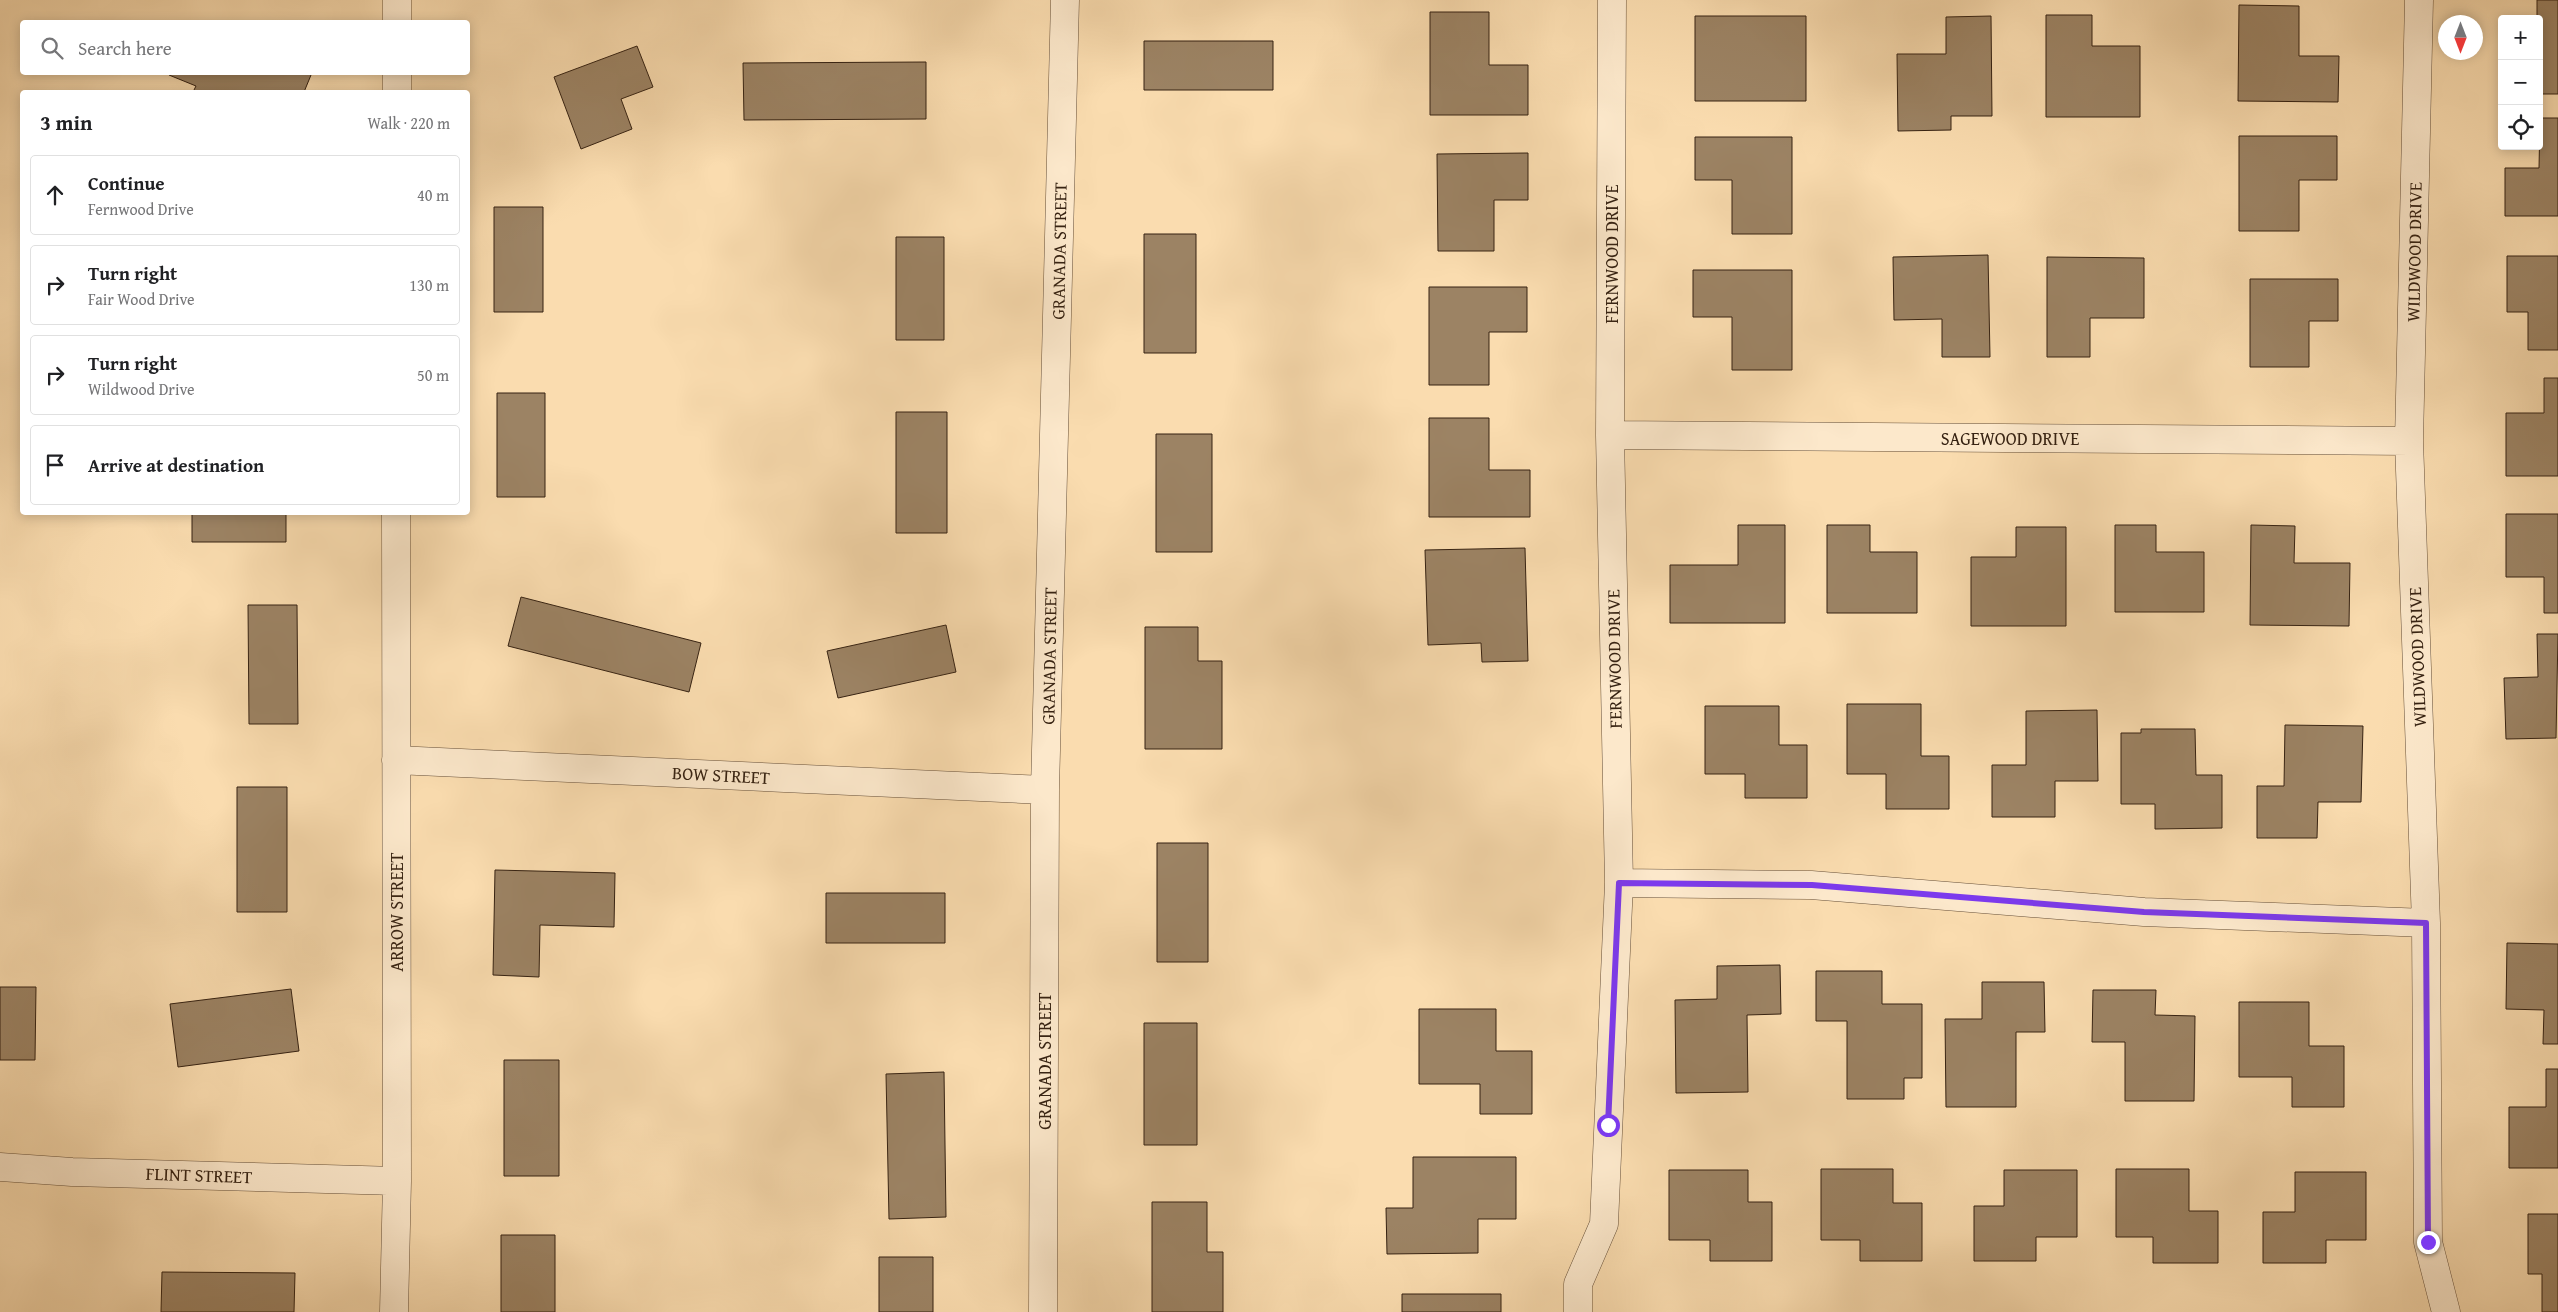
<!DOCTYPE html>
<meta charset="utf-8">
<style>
body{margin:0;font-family:"Gentium Book Plus",serif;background:#f2f2f2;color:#202124}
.controls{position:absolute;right:15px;top:15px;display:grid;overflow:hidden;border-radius:5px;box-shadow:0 2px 12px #0003}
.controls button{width:45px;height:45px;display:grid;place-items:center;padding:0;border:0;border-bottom:1px solid #e0e0e0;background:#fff;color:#202124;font:25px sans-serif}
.compass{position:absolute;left:2438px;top:15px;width:45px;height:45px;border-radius:50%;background:#fff;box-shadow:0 2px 12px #0003;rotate:180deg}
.stop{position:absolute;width:15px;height:15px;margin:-11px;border:4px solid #7c3aed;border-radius:50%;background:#fff}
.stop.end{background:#7c3aed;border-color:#fff;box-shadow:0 1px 5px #0008}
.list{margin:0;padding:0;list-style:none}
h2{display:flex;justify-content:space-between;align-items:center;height:65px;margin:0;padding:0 20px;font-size:21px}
h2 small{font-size:16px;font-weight:400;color:#757577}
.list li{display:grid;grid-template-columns:32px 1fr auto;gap:15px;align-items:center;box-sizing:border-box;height:80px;margin:0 10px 10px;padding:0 10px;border:1px solid #e0e0e0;border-radius:5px}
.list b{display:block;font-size:19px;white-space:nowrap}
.list p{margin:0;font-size:16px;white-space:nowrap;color:#757577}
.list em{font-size:16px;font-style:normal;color:#757577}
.icon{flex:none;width:28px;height:28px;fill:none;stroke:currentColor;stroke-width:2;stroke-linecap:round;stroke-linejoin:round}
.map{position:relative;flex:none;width:2558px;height:1312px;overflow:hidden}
.search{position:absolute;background:#fff;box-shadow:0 2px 12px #0003;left:20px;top:20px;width:450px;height:55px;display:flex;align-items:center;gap:12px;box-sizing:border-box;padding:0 18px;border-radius:5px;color:#757577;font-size:19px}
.panel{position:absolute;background:#fff;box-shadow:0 2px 12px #0003;left:20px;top:90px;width:450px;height:425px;border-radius:5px}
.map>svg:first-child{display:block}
.building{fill:#9c8364;stroke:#362212}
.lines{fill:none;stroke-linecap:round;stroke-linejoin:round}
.minor-casing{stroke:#675039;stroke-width:29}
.minor{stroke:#fce8cb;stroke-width:28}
.route{stroke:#7c3aed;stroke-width:6}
.labels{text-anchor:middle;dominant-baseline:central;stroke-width:4;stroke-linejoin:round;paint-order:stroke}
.street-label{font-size:18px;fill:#362212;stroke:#fce8cb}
</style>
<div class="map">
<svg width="2558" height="1312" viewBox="0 0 2558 1312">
<rect width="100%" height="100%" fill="#fadcaf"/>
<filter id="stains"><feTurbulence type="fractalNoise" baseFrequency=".004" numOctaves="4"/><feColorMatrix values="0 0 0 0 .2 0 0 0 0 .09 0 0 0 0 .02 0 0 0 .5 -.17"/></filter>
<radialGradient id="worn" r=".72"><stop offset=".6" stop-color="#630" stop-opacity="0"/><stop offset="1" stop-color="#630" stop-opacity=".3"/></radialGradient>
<!-- building -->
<path class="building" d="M2537 0H2558V94H2539V19H2537Z
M2239 5 2299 6V56H2339L2338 102 2238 101Z
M1430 12H1489V65H1528V115H1430Z
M2046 15H2092V46H2140V117H2046Z
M1695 16H1806V101H1695Z
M1991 16 1992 116H1951V130L1898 131 1897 54H1946V17Z
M1144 41H1273V90H1144Z
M637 46 653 87 621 99 632 129 581 149 554 77Z
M926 62V119L744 120 743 63Z
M170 72H305L311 75 304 92H193L196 86 169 75Z
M2540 118H2558V216H2505V168H2539Z
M2239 136H2337V180H2299V231H2239Z
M1695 137H1792V234H1732V180H1695Z
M1528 153V200H1494V251H1438L1437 154Z
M494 207H543V312H494Z
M1144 234H1196V353H1144Z
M896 237H944V340H896Z
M1988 255 1990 357H1942V319L1894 320 1893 257Z
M2507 256H2558V350H2528V312H2507Z
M2047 257 2144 258V318H2090V357H2047Z
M1693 270H1792V370H1732V317H1693Z
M2250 279H2338V321H2309V367H2250Z
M1429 287H1527V332H1489V385H1429Z
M2544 378H2558V476H2506V413H2544Z
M497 393H545V497H497Z
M896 412H947V533H896Z
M1429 418H1489V470H1530V517H1429Z
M1156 434H1212V552H1156Z
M192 512H286V542H192Z
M2506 514H2558V613H2544V577H2506Z
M1738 525H1785V623H1670V565H1738Z
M1827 525H1870V552H1917V613H1827Z
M2115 525H2156V552H2204V612H2115Z
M2251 525 2295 526 2294 563H2350L2349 626 2250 625Z
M2016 527H2066V626H1971V557H2016Z
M1525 548 1528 661 1482 662 1481 643 1428 645 1425 550Z
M521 597 701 643 689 692 508 646Z
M248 605H297L298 724H249Z
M946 625 956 672 838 698 827 651Z
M1145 627H1198V661H1222V749H1145Z
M2537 634H2558L2556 738 2506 739 2504 678 2538 677Z
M1847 704H1921V756H1949V809H1886V774H1847Z
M1705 706H1779V745H1807V798H1745V774H1705Z
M2097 710 2098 781H2055V817H1992V765H2026V711Z
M2285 725 2363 726 2361 802H2318L2317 838H2257V786H2284Z
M2141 729H2195L2196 775H2222V828L2155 829V804H2121V733H2141Z
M237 787H287V912H237Z
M1157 843H1208V962H1157Z
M495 870 615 873 614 927 540 925 539 977 493 975Z
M826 893H945V943H826Z
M2507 943 2558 944V1044H2543L2544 1010 2506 1009Z
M1780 965 1781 1014 1747 1015 1748 1092 1676 1093 1675 1000 1717 999V966Z
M1816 971H1882V1004H1922V1078H1904V1099H1847V1021H1816Z
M1982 982H2044L2045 1032H2016V1107H1946L1945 1019H1982Z
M0 987H36L35 1060H0Z
M291 989 299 1051 178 1067 170 1004Z
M2093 990H2156L2155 1015 2195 1016 2194 1101H2125V1042H2092Z
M2239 1002H2309V1046H2344V1107H2292V1077H2239Z
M1419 1009H1496V1051H1532V1114H1480V1084H1419Z
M1144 1023H1197V1145H1144Z
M504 1060H559V1176H504Z
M2546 1069H2558V1168H2509V1107H2546Z
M944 1072 946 1217 889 1219 886 1074Z
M1413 1157H1516V1219H1478V1253L1387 1254 1386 1208H1413Z
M1821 1169H1893V1203H1922V1261H1860V1240H1821Z
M2116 1169H2189V1211H2218V1263H2153V1237H2116Z
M1669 1170H1748V1202H1772V1261H1710V1240H1669Z
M2004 1170H2077V1237H2036V1261H1974V1206H2004Z
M2295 1172H2366V1240H2326V1263H2263V1212H2295Z
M1152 1202H1207V1252H1223V1312H1152Z
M2528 1214H2558V1312H2542V1274H2528Z
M501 1235H555V1312H501Z
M879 1257H933V1312H879Z
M162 1272 295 1273 294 1312H161Z
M1402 1294H1501V1312H1402Z"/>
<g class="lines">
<defs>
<path id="minor" d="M2419 0 2409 441 2426 923 2428 1242 2446 1312
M397 22V0
M397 92V72
M1610 435 2409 441
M396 760 1045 790
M1619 883 1811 885 2144 912 2426 923
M0 1167 72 1172 397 1181
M394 1312 397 1181 396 512
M1043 1312 1045 790 1065 0
M1578 1312V1284L1604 1224 1619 883 1610 435 1612 0"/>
</defs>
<!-- minor casing -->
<use href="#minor" class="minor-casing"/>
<!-- minor -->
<use href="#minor" class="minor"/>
</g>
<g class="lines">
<!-- route -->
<path class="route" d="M1608 1125 1619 883 1812 885 2144 912 2426 923 2428 1242"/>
</g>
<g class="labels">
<!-- street labels -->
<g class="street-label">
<text transform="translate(1059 251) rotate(-89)">GRANADA STREET</text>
<text transform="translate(2414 252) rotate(-89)">WILDWOOD DRIVE</text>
<text transform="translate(1611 254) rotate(-90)">FERNWOOD DRIVE</text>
<text x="2010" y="438">SAGEWOOD DRIVE</text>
<text transform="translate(1049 656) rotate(-89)">GRANADA STREET</text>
<text transform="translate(2417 657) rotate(-92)">WILDWOOD DRIVE</text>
<text transform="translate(1614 659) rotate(-91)">FERNWOOD DRIVE</text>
<text transform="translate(721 775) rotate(3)">BOW STREET</text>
<text transform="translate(396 912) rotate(-90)">ARROW STREET</text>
<text transform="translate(1044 1061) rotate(-90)">GRANADA STREET</text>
<text transform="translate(199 1175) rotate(2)">FLINT STREET</text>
</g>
</g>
<rect width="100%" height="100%" filter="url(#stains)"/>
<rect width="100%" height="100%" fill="url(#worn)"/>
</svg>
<div class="controls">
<button>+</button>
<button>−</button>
<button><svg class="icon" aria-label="locate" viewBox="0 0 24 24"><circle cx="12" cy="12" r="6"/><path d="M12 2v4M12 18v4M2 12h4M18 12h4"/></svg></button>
</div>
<svg class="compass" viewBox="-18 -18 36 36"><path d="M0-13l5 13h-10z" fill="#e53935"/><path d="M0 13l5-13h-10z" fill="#757577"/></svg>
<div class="stop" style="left:1608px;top:1125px"></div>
<div class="stop end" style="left:2428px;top:1242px"></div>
<div class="search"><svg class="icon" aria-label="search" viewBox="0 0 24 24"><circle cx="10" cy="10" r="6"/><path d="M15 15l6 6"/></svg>Search here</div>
<section class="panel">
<h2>3 min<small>Walk · 220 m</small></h2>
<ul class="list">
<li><svg class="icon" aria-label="ahead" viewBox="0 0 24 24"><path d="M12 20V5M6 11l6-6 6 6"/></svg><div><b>Continue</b><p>Fernwood Drive</p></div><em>40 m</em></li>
<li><svg class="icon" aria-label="right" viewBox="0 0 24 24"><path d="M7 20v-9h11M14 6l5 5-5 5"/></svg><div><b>Turn right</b><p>Fair Wood Drive</p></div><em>130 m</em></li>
<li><svg class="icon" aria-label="right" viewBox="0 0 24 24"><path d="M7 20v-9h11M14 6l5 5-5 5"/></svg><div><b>Turn right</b><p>Wildwood Drive</p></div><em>50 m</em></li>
<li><svg class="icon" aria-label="arrive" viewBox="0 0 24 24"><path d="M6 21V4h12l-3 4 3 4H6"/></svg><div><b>Arrive at destination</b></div></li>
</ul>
</section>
</div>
